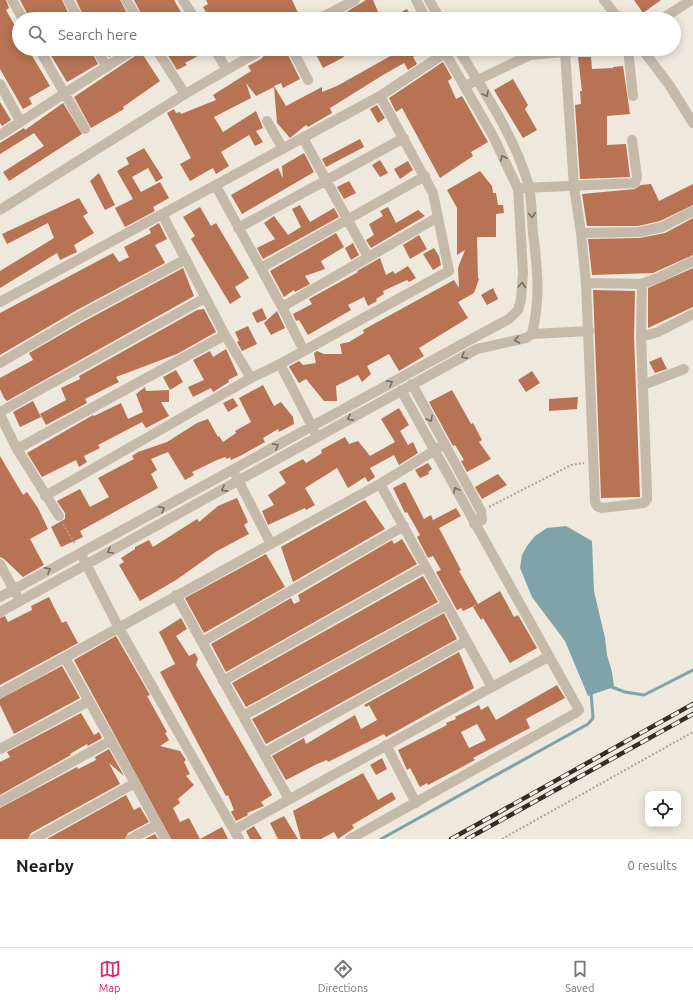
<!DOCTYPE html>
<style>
body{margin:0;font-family:Ubuntu,sans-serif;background:#f2f2f2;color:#202124}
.controls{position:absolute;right:12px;bottom:12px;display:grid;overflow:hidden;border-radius:8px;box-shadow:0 2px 10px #0003}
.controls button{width:36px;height:36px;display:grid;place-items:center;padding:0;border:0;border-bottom:1px solid #e0e0e0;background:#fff;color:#202124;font:20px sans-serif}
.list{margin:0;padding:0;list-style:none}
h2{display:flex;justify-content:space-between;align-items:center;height:52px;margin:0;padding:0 16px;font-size:17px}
h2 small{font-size:13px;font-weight:400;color:#757577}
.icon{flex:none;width:22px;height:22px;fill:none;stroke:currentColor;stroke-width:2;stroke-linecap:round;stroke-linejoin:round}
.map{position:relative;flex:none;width:693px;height:839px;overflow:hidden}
.search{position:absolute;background:#fff;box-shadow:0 2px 10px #0003;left:12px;right:12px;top:12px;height:44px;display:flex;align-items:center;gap:10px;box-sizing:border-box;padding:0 14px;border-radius:22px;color:#757577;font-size:15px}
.sheet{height:108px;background:#fff}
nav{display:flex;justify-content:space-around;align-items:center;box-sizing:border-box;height:56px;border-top:1px solid #e0e0e0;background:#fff;font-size:11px;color:#757577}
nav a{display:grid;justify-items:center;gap:2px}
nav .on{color:#db2777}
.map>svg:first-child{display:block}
.water{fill:#7fa3a8}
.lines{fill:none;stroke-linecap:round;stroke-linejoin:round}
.stream{stroke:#7fa3a8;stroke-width:3}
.building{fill:#b77353;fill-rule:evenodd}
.path{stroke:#b1a394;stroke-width:2;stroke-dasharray:2 2;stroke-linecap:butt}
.minor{stroke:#c5b9aa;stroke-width:10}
.rail-casing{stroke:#342d29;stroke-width:4.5}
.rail{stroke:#f7f1e8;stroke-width:3;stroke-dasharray:9;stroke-linecap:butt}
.oneway{stroke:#756c63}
</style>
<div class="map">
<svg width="693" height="839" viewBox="0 0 693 839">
<rect width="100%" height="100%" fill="#efe8dd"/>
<!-- water -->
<path class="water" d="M566 526 592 541 594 591 605 638 607 655 612 672 614 687 588 696 565 641 532 597 520 568 522 555 527 546 535 536 547 528Z"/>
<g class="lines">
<!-- stream -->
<path class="stream" d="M609 686 625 692 644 695 693 670
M381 839 588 724 593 718 591 692"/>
</g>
<!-- building -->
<path class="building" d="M0 0H6L9 8 6 10 19 33V49H28L50 86 29 98 32 104 23 109 0 69Z
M20 0H62L71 19H30Z
M76 0H120L130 19H85Z
M134 0H174L185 19H144Z
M206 0H292L301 19H277L274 15 267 19H210L203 7 208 4Z
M366 0H373L381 19H345L343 14Z
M634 0H661L643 13Z
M407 9 413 19H388Z
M47 49H90L98 64 67 82Z
M104 49H122L109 57Z
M164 49H209V50L185 63 187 65 177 70Z
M270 49H285L300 79 283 88 281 83 274 86 286 106 322 87V92L337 86 403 49H427L413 57 417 64 408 70 404 63 383 75 330 108 332 113 308 127 306 125 290 138 277 123 274 87 256 96 246 83 251 98 214 117 223 132 256 111 263 128 256 131 263 142 255 146 249 135 221 152 229 166 216 174 213 168 190 181 180 164 191 158 167 113 174 109 176 113 180 112 181 114 216 100 213 95 251 71 248 66 261 59Z
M313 49H340L344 57 323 68Z
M141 52 160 81 123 107 124 109 91 128 74 97Z
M578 57H591L592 69 613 68V67L623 66 630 114 607 116V145L626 144 630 177 580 179 575 105 581 104 580 91H582Z
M443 62 452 78 448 81 456 99 462 96 488 142 471 152 473 156 440 178 402 108 396 112 389 98Z
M513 79 528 105 525 109 537 130 523 138 494 90Z
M0 102 11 120 2 126 0 123Z
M63 103 82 134 9 181 3 172 44 146 34 133 0 154V143L24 128 25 130Z
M377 105 385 118 378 123 370 109Z
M360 139 364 147 326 167 322 159Z
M144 148 163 178 156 182 148 168 132 177 141 192 160 182 169 198 153 207 155 211 125 227 115 208 133 199 117 171 129 164 126 158Z
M304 153 314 172 242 214 231 195 278 168 283 178 282 166Z
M380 160 388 173 380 177 372 165Z
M408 161 413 170 400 179 394 169Z
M480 171 492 186 493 193H496L498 205H503L504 213 496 214V237H477L478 278 479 279 474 293 458 302 468 318 419 348 424 356 399 371 389 354 367 366 371 374 362 382 358 375 336 386 337 401H324L306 379 299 383 289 367 290 366 299 361 303 365 316 363 314 353 317 351 324 354H342L340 344 349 342 364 333 363 330 454 280 459 288 458 268 465 250 457 255V208L447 190Z
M99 173 115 205 105 210 90 181Z
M349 181 356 193 344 199 337 187Z
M651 184 659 201 693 184V205L660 221 638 226H587L582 194 635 189 641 185Z
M79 198 88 213 83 216 94 233 74 245 77 252 60 260 57 253 0 288V271L54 238 48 223 7 244 2 234Z
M300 205 310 222 334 208 339 217 263 259 257 248 275 239 264 223 274 216 288 235 301 227 292 209Z
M200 207 211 226 216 223 249 278 235 287 241 297 230 304 191 239 195 236 183 217Z
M388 207 396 223 418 210 425 216 371 248 366 240 374 235 369 224 383 216 380 211Z
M693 218V255L653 273 592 275 588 239 640 238 665 233Z
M159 223 167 239 155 245 165 263 77 310 0 355V313L113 253 119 262 129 257 124 247 151 233 149 229Z
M336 233 344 247 321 261 325 269 305 276 310 284 295 292 294 290 284 297 270 271Z
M419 235 427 249 410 259 403 245Z
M353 243 359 255 351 260 345 248Z
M434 248 439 256 441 265 433 270 423 254Z
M380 258 386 275 393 271 395 274 408 266 416 278 409 282 407 280 383 291 384 294 376 299 377 301 368 306 364 297 348 305 351 310 308 335 299 320 296 321 293 314 312 304 309 299 358 272 357 271Z
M183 268 194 296 7 401 4 398 0 389V378L33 360 29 353 83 322Z
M693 268V307L648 328V288Z
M493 288 498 299 487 305 481 295Z
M593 290 635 291 634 337 640 497 601 498Z
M262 308 267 319 257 323 252 313Z
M204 309 216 332 177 354 116 377 119 382 85 399 87 403 46 425 40 414 66 400 61 388 80 379 79 376 197 310Z
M277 311 285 328 271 335 264 323Z
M248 326 257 344 242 351 237 342 239 341 235 332Z
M226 349 238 375 228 380 229 382 213 392 211 388 193 397 188 387 204 380 193 360 210 351 213 357Z
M661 357 667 369 655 373 649 362Z
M176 370 183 382 170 390 163 377Z
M532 371 540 383 526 392 518 380Z
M263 385 274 406 281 402 293 417 294 424 279 432 278 429 263 438 265 442 240 456 231 460 230 457 227 459 225 457 217 460 192 472 194 475 185 480 168 452 151 459 157 470 151 474 158 488 80 531 83 537 61 547 51 527 65 519V513L57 501 80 489 90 507 109 497 98 478 134 459 132 456 138 452 167 442 197 423 208 419 218 437 219 436 223 442 236 433 235 431 251 422 239 398Z
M145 387 146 391 169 390V402H161L169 416 146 428 142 422 98 445 100 448 84 456 87 462 79 467 76 460 42 477 27 453 93 415 94 416 121 403 128 419 143 412 136 394Z
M452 390 471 424 473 423 482 440 479 442 491 459 467 472 461 461 464 460 455 445 453 446 429 402Z
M578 397 577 409 549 411V399Z
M233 398 238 406 228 412 223 403Z
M33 401 41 417 20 427 13 412Z
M399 408 409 425 400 431 408 445 413 442 418 453 399 465 394 455 370 468 375 477 368 482 365 477 348 488 337 468 305 488 315 505 306 510 305 508 268 525 262 511 274 505 268 495 286 483 279 472 303 459 306 463 322 453 321 450 345 437 349 444 358 441 370 456 395 442 381 419Z
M0 456 23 495 27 492 38 508 48 529 30 539 44 565 23 577 4 559 0 557Z
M428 463 432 469 428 472 429 474 420 478 415 470Z
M498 474 507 485 482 499 475 487Z
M405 482 424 519 431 515 433 520 456 508 461 516 439 528 461 570 459 571 478 604 463 611 461 608 457 610 436 572 441 570 433 556 428 558 417 537 420 535 407 512 405 513 393 488Z
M237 498 248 522 244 525 249 534 217 551 176 580 140 601 119 565 124 562 121 558 135 549V547L149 540 153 547 197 519 199 522 218 506Z
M365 500 385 529 293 582 281 547Z
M402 539 417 564 226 672 211 644 291 598 294 604 300 601 298 595 392 540 394 544Z
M266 554 285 587 204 633 185 598Z
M423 576 438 602 246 707 232 683Z
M500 591 514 617 518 615 537 648 510 663 483 618 481 620 473 607Z
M49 597 62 623 66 621 78 643 0 685V618L5 616 8 622 32 610 31 606Z
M444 613 457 639 266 744 252 719Z
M181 618 187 629 176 636 189 656 195 653 198 659 196 665 272 795 261 802 264 806 247 813 248 815 236 821 231 812 234 810 228 795 226 796 160 672 175 664 159 632Z
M116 636 150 695 147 696 167 732 165 733 169 740 160 746 180 751 186 760 184 762 190 774 186 776 194 785 178 799 180 803 173 808 180 822 189 818 200 839 222 827 228 839H171L74 660Z
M459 652 474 688 386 737 384 734 328 762 327 760 317 764 286 780 272 756 304 738 306 744 355 715 361 729 377 720 369 705 366 707 364 705Z
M62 666 80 698 14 734 0 705V699Z
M557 685 565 698 526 719 530 728 473 758 475 760 428 785 427 783 420 787 410 768 407 770 398 750 447 725 446 723 456 719 455 717 479 705 481 710 488 706 496 720ZM477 724 486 740 469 748 461 732Z
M81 713 94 735 99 732 102 738 88 746 87 744 70 754 71 755 0 795V762L10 757 7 752Z
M109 749 124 776 109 763 120 784 31 833 28 839H0V808L77 767 78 769 96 760 95 757Z
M382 758 387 769 376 775 370 765Z
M363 773 378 800 392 792 396 799 352 825 354 828 338 839 334 832 321 839H301L293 811Z
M126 795 134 810 140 807 149 822 128 833 125 839H47Z
M284 816 298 839H278L270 823Z
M254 826 262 839H250L246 831Z
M155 834 158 839H145Z"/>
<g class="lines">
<!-- path -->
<path class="path" d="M489 507 571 465 584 463
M63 524 75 544
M502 839 693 732"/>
<!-- minor -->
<path class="minor" d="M12 0 23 19
M68 0 79 19
M126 0 138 19
M183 0 195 19
M416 0 426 19
M429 0 440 19
M604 0 619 19
M319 19 355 0
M662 19 691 0
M39 49 85 129
M96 49 107 67
M156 49 185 94
M215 49 226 69
M292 49 308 80
M458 49C484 91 514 136 528 183 533 201 531 222 534 241 538 275 540 299 532 334
M628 49 633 96
M642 49 670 86 693 123
M565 52 592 49
M0 84 20 121
M465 86 530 55 565 52 574 187 581 233 639 232 662 227 693 211
M380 96 445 53
M267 121 283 149
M0 135 134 49
M303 138 368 257
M216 186 282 307 438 217
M523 188 635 183 637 177 632 140
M0 210 185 94 263 49
M238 228 404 138
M581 233 586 283
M261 268 425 176
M586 283 642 284 641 337 647 493V499L644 503 602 508 597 506 595 502Z
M642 284 662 276 693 261
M0 302 380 96 433 193 449 271 280 364 317 436
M282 307 304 351
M641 337 658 332 693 314
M0 363 80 316 186 259
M251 378 280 364
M412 384 481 511 482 520 474 524
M643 385 684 369
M0 412 205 298
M0 415 17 449 59 516
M17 449 225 335
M236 476 271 544
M380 484 440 447
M45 496 251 378 225 335 162 214
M83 558 119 628 239 839
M0 564 16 594
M176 595 202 642
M0 597 477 336 509 319 518 310 521 300 523 273 518 189 493 136 443 49
M0 612 477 349 526 338 532 334 589 331
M223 681 425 567
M492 687 548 657
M0 693 380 484 492 687 234 830
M243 716 446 605
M386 745 416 803
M0 749 89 701
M264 753 466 641
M135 783 165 839
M289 799 202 642 404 526
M0 802 110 741
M34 839 135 783 65 658
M131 839 157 825
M350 839 574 714 579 710 401 390"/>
<defs>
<path id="rail" d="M451 839 693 704
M467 839 693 714"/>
</defs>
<!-- rail casing -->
<use href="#rail" class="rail-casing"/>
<!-- rail -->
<use href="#rail" class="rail"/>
</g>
<!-- one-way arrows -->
<defs><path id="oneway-chevron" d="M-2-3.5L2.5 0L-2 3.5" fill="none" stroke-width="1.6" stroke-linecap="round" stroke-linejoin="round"/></defs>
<g class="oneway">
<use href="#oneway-chevron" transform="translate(486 94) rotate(61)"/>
<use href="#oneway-chevron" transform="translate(503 158) rotate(-115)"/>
<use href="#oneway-chevron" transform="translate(532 215) rotate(86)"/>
<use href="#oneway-chevron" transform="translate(522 285) rotate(-86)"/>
<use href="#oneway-chevron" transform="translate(517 340) rotate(168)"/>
<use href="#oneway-chevron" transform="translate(464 356) rotate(151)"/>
<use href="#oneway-chevron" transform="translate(390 383) rotate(-29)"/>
<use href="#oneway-chevron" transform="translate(350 418) rotate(152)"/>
<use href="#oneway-chevron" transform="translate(430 419) rotate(62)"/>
<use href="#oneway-chevron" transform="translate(276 446) rotate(-29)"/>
<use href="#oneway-chevron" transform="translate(224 489) rotate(152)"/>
<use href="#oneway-chevron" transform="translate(456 490) rotate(-118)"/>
<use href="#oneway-chevron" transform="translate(162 509) rotate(-28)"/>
<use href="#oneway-chevron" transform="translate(110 551) rotate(152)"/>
<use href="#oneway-chevron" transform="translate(48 570) rotate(-29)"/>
</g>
</svg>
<div class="controls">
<button><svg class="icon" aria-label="locate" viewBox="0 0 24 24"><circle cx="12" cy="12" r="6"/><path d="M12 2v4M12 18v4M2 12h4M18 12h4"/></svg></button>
</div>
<div class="search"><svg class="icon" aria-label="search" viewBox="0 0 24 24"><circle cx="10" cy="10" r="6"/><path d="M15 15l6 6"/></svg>Search here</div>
</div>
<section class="sheet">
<h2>Nearby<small>0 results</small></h2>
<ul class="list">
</ul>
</section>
<nav>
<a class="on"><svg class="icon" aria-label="map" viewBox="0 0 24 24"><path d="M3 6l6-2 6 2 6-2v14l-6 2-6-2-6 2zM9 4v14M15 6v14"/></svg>Map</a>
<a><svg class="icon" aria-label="directions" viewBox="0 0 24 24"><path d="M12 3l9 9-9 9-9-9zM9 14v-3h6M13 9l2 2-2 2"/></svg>Directions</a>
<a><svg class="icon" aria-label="saved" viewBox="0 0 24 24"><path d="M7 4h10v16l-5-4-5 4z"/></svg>Saved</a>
</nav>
